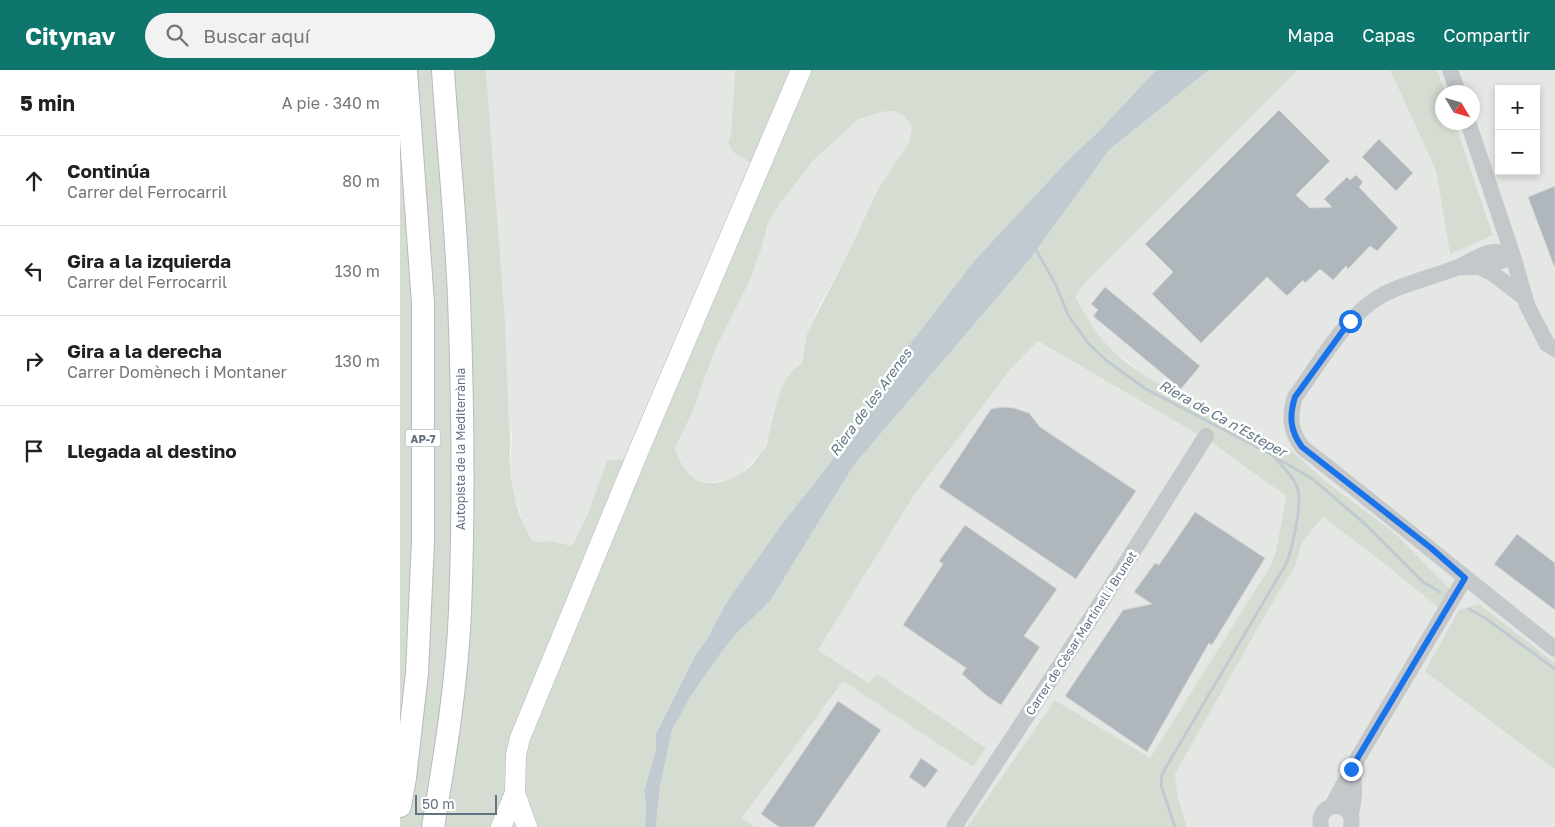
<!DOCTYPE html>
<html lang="es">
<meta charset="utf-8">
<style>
body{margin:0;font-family:"Golos Text",sans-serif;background:#f2f2f2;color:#202124}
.controls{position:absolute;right:15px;top:15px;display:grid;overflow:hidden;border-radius:0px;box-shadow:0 2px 8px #0003}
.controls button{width:45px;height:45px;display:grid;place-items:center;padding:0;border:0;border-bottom:1px solid #e0e0e0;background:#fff;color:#202124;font:25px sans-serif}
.compass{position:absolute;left:1035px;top:15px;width:45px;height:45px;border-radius:50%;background:#fff;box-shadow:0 2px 8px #0003;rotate:128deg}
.scale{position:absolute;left:15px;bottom:12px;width:82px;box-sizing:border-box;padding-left:5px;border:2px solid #627284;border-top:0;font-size:14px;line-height:18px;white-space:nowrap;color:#627284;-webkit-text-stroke:4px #fff;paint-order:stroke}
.stop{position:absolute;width:15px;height:15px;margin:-11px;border:4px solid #1a73e8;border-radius:50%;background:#fff}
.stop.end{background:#1a73e8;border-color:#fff;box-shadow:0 1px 5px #0008}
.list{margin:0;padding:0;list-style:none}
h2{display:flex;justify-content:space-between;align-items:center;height:65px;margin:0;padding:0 20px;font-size:21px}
h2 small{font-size:16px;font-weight:400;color:#757577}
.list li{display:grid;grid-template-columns:32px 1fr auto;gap:15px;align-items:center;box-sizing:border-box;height:90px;padding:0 20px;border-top:1px solid #e0e0e0}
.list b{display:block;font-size:19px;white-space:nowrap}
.list p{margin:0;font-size:16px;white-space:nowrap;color:#757577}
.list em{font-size:16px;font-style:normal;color:#757577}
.icon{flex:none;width:28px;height:28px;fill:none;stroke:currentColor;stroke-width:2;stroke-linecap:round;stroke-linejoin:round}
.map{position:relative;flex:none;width:1155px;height:757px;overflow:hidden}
header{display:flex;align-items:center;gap:30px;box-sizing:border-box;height:70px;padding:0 25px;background:#0f766e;color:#fff}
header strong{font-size:24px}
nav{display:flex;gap:28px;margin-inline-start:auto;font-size:18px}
.search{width:350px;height:45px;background:#f2f2f2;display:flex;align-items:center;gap:12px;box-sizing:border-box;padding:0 18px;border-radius:28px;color:#757577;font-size:19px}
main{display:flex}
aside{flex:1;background:#fff}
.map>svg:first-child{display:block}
.built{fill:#e5e7e4;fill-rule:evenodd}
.green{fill:#d5ddd2;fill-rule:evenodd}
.water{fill:#c0cad0}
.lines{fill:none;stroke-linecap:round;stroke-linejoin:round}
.stream{stroke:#c0cad0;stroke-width:3}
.building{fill:#afb6bc;stroke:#d6d6d4}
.major-casing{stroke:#b5b9bd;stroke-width:21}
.highway-casing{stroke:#b6b9bd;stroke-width:24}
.minor{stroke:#c4c8cb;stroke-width:16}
.major{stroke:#fff;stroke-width:20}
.highway{stroke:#fff;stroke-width:22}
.route{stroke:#1a73e8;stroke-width:6}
.labels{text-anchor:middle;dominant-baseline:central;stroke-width:5;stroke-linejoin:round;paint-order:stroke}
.shield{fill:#fff;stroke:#919ca9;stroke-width:1}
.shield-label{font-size:11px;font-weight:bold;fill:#627284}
.street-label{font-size:12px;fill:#627284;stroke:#fff}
.water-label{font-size:14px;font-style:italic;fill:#627a89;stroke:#fff}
</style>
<header>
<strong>Citynav</strong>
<div class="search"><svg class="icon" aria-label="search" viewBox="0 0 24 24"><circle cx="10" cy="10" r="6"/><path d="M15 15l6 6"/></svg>Buscar aquí</div>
<nav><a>Mapa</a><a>Capas</a><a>Compartir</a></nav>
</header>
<main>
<aside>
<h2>5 min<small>A pie · 340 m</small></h2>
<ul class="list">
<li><svg class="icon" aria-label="ahead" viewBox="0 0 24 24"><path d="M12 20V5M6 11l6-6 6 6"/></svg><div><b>Continúa</b><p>Carrer del Ferrocarril</p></div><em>80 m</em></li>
<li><svg class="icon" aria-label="left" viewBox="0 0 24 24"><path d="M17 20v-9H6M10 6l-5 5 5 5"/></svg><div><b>Gira a la izquierda</b><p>Carrer del Ferrocarril</p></div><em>130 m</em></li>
<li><svg class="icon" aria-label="right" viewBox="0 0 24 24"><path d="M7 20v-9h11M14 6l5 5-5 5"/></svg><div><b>Gira a la derecha</b><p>Carrer Domènech i Montaner</p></div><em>130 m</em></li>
<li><svg class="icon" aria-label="arrive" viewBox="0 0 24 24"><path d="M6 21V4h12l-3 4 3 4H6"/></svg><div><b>Llegada al destino</b></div></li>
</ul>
</aside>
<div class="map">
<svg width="1155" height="757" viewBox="0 0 1155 757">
<rect width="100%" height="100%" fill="#f5f5f1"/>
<!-- built -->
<path class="built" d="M86 0H335L331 63 328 73 334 83 356 95 230 389 189 441 172 476 152 471 133 472 125 458 113 423 110 395 112 365 109 353 105 249Z
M898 0H990L1036 101 1050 184 1093 164 1055 53 1072 52V22H1045L1037 0H1155V593L1078 534 1115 668 1155 700V757H787L778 728 775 704 877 525 895 497 902 473 923 447 971 483 1050 519 995 463 925 411 890 379 883 387 825 355 739 301 709 278 690 254 676 225 685 213ZM1099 19H1136V101H1099Z
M494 41 504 46 512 56 509 72 478 119 451 177 420 235 407 263 402 293 393 300 378 330 367 375 342 404 331 410 305 413 294 410 286 401 275 378 292 343 315 280 349 212 362 177 368 154 380 133 403 102 438 66 457 50 481 42Z
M638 271 814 374 886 425 876 481 871 495 750 689 655 630 567 757H355L342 748 443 610 573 697 586 678 477 605 469 613 418 580 515 424 611 299Z"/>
<!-- green -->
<path class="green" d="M0 0H86L105 249 109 353C112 367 109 381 110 395 112 423 118 448 133 472L152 471 172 476 189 441 207 391 230 388 355 95 334 83 328 73 331 63 335 0H756L697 63 668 90 575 190 492 297 427 397 382 454 326 533 307 569 296 584 256 664V679L244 721 246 734 245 757H0ZM494 41 504 46 512 56 509 72 478 119 451 177 407 263 402 293C377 310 377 337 369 364 368 367 368 371 367 375 365 379 360 383 358 387 346 403 334 411 313 413 289 414 283 397 275 378L292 343 315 280 349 212 362 177 368 154 380 133 413 91 457 50 481 42Z
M809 0H898L685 213 676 226C684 244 695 262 709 277 725 294 748 307 768 319 806 343 844 366 883 387L889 378 925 411 995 463 1050 519 1039 538 971 483 923 447 902 473 895 497 877 525 775 704 778 728 787 757H567L655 630 750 688 871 495 876 481 886 426 814 374 638 271 611 299 515 424 418 580 469 613 477 604 586 678 573 697 443 611 342 748 355 757H256L260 717 272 660 291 626 320 584 335 565 370 531 454 395 631 188 709 80Z
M990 0H1037L1045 22H1042V52L1055 53 1093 165 1050 184 1036 101Z
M1079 534 1155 593V700L1025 601 1059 540Z"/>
<!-- water -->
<path class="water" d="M756 0H809L709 80 631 188 454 395 370 531 335 565 320 584 291 626 272 660 260 717 256 757H245L246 734 244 721 256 679V664L296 584 307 569 326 533 382 454 427 397 492 297 575 190 668 90 697 63Z"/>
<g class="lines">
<!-- stream -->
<path class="stream" d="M635 178 656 215 668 245 688 273 707 291 746 319 872 385 914 410 966 455 1023 512 1040 522
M1069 539 1085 548 1155 599
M775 757 761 715 762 704 886 494C892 480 902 435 898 420 895 408 883 397 875 388"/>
</g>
<!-- building -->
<path class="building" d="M879 40 930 91 896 125 910 138 932 137 924 129 947 107 950 110 956 105 963 112 959 117 998 158 977 181 970 176 948 199 946 196 933 210 920 199 905 213 903 210 887 226 867 207 801 273 752 224 773 202 745 174Z
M979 69 1013 103 996 121 962 87Z
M1155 116V196H1154L1128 127Z
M705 217 800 296 781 319 693 246 698 240 691 234Z
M602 337 614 338 629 343 640 357 736 421 676 509 539 417 591 339Z
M795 442 865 488 812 575 809 573 747 682 665 626 723 540 752 534 734 522 755 493 759 495Z
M565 455 657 519 624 566 640 577 601 635 587 626 562 604 566 598 503 555 543 494 539 491Z
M1117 464 1155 493V540L1094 494Z
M438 631 481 660 414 757H379L361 744Z
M521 688 538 700 525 718 509 707Z"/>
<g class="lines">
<defs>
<path id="major" d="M101 757 115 723
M127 757 115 723 116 685 120 668 239 380 401 0"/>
<path id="highway" d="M0 736 5 708 17 603 23 471V233L6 0
M33 757C45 686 57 613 60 541 64 437 63 332 59 228 56 152 48 76 43 0"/>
</defs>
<!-- major casing -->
<use href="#major" class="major-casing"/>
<!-- highway casing -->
<use href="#highway" class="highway-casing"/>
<!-- minor -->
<path class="minor" d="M1050 0 1058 22
M1068 52 1113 186 1127 235 1147 274 1155 279
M1113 186C1087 175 1078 189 1056 198 1032 207 1007 213 984 224 946 244 920 293 895 327 889 346 890 361 902 377 987 443 1070 512 1155 579
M1060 197C1084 198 1091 196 1113 186
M1081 198 1092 203 1125 228
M932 736 959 686 1065 508
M951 744C954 729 956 715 951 699
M554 757 700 534 806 366
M921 757C915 729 957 729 951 757"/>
<!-- major -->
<use href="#major" class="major"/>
<!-- highway -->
<use href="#highway" class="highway"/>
</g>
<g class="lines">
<!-- route -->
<path class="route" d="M950 251 895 327C889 346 890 361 902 377L1031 478 1065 508 951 699"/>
</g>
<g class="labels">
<!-- shield labels -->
<rect class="shield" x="5.5" y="359.5" width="35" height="17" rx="4"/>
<g class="shield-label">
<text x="23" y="368">AP-7</text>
</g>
<!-- street labels -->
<g class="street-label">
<text transform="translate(60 379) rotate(-90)">Autopista de la Mediterrània</text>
<text transform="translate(681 563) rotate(-57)">Carrer de Cèsar Martinell i Brunet</text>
</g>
<!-- water labels -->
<g class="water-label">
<text transform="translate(470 332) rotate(-54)">Riera de les Arenes</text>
<text transform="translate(823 348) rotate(29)">Riera de Ca n'Esteper</text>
</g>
</g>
</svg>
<div class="controls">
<button>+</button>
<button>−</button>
</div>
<svg class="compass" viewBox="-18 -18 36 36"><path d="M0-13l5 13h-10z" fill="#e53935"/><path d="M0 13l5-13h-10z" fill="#757577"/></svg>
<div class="scale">50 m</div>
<div class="stop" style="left:950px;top:251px"></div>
<div class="stop end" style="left:951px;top:699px"></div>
</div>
</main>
